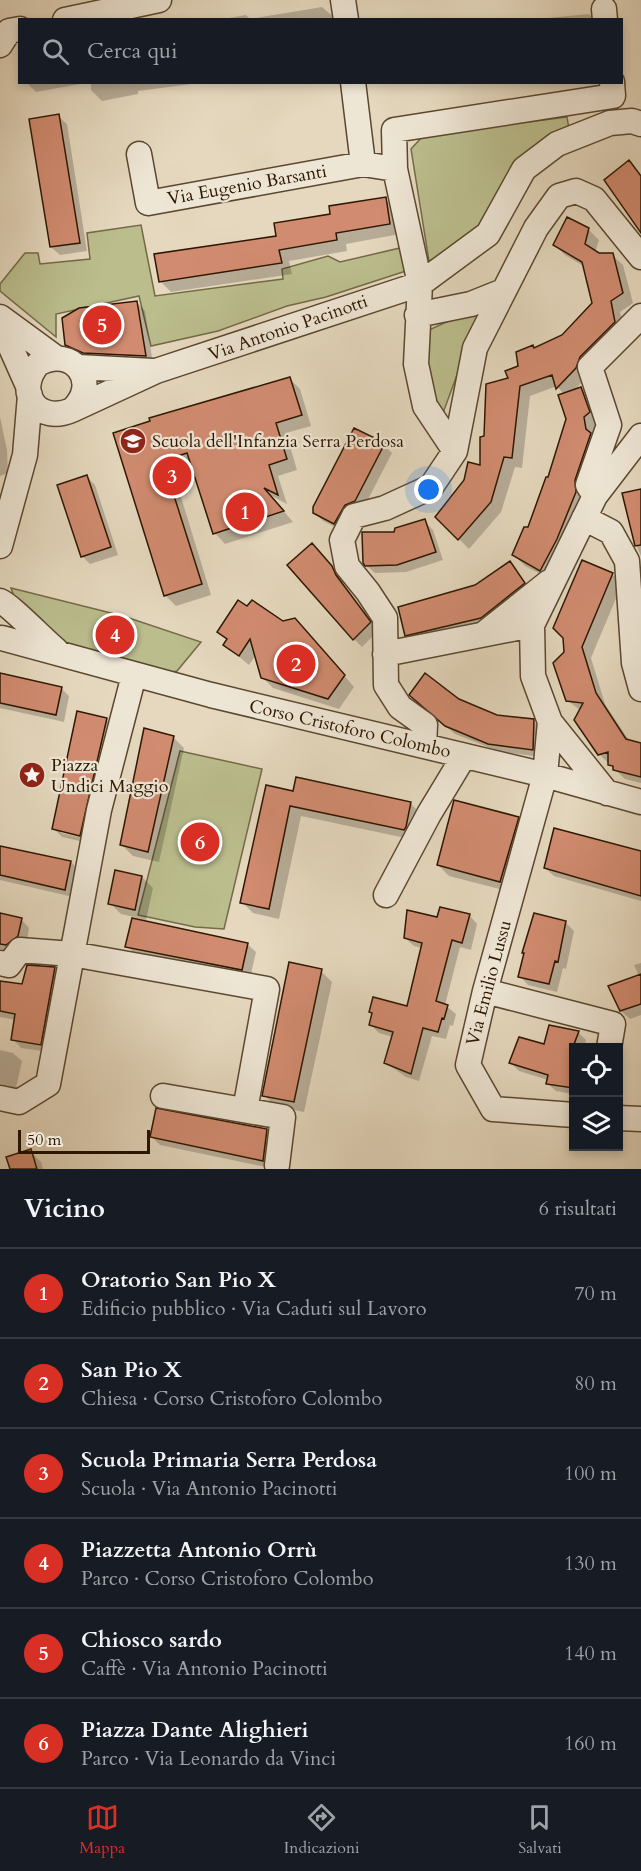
<!DOCTYPE html>
<html lang="it">
<meta charset="utf-8">
<style>
body{margin:0;font-family:Cardo,serif;background:#20242c;color:#f1f3f6}
.controls{position:absolute;right:18px;bottom:18px;display:grid;overflow:hidden;border-radius:0px;box-shadow:0 3px 9px #0003}
.controls button{width:54px;height:54px;display:grid;place-items:center;padding:0;border:0;border-bottom:2px solid #363941;background:#171b24;color:#f1f3f6;font:30px sans-serif}
.scale{position:absolute;left:18px;bottom:15px;width:132px;box-sizing:border-box;padding-left:6px;border:3px solid #2d1701;border-top:0;font-size:16px;line-height:21px;white-space:nowrap;color:#2d1701;-webkit-text-stroke:4px #eee6d5;paint-order:stroke}
.you{position:absolute;left:429px;top:490px;width:21px;height:21px;margin:-15px;border:4px solid #fff;border-radius:50%;background:#1a73e8;box-shadow:0 0 0 9px #1a73e833}
.badge{display:grid;place-items:center;width:39px;height:39px;border-radius:50%;background:#d93025;color:#fff;font-size:20px;font-weight:700}
.pin{position:absolute;translate:-50% -50%;border:3px solid #fff;box-shadow:0 2px 6px #0006}
.list{margin:0;padding:0;list-style:none}
h2{display:flex;justify-content:space-between;align-items:center;height:78px;margin:0;padding:0 24px;font-size:26px}
h2 small{font-size:20px;font-weight:400;color:#9ea1a6}
.list li{display:grid;grid-template-columns:39px 1fr auto;gap:18px;align-items:center;box-sizing:border-box;height:90px;padding:0 24px;border-top:2px solid #363941}
.list b{display:block;font-size:22px;white-space:nowrap}
.list p{margin:0;font-size:20px;white-space:nowrap;color:#9ea1a6}
.list em{font-size:20px;font-style:normal;color:#9ea1a6}
.icon{flex:none;width:33px;height:33px;fill:none;stroke:currentColor;stroke-width:2;stroke-linecap:round;stroke-linejoin:round}
.map{position:relative;flex:none;width:641px;height:1169px;overflow:hidden}
.search{position:absolute;background:#171b24;box-shadow:0 3px 9px #0003;left:18px;right:18px;top:18px;height:66px;display:flex;align-items:center;gap:15px;box-sizing:border-box;padding:0 21px;border-radius:0px;color:#9ea1a6;font-size:22px}
.sheet{height:618px;background:#171b24}
nav{display:flex;justify-content:space-around;align-items:center;box-sizing:border-box;height:84px;border-top:2px solid #363941;background:#171b24;font-size:16px;color:#9ea1a6}
nav a{display:grid;justify-items:center;gap:3px}
nav .on{color:#d93025}
.map>svg:first-child{display:block}
.green{fill:#bbbd8d;stroke:#746a47;stroke-width:1.5}
.shadow{fill:#0003;fill-rule:evenodd}
.building{fill:#d18b70;stroke:#2d1701;stroke-width:1.5}
.lines{fill:none;stroke-linecap:round;stroke-linejoin:round}
.minor-casing{stroke:#5b4730;stroke-width:27}
.minor{stroke:#eee6d5;stroke-width:24}
.labels{text-anchor:middle;dominant-baseline:central;stroke-width:4.5;stroke-linejoin:round;paint-order:stroke}
.street-label{font-size:18px;fill:#2d1701;stroke:#eee6d5}
.poi-label{font-size:18px;fill:#2d1701;stroke:#eee6d5;text-anchor:start}
</style>
<div class="map">
<svg width="641" height="1169" viewBox="0 0 641 1169">
<rect width="100%" height="100%" fill="#e5d8be"/>
<filter id="stains"><feTurbulence type="fractalNoise" baseFrequency=".00333" numOctaves="4"/><feColorMatrix values="0 0 0 0 .2 0 0 0 0 .09 0 0 0 0 .02 0 0 0 .5 -.17"/></filter>
<radialGradient id="worn" r=".72"><stop offset=".6" stop-color="#630" stop-opacity="0"/><stop offset="1" stop-color="#630" stop-opacity=".3"/></radialGradient>
<!-- green -->
<path class="green" d="M567 117 569 129 481 229 455 252 429 261 411 149 424 135Z
M141 225 155 296 283 279 282 269 328 256 340 262 400 248 409 270 326 297 287 306 218 331 151 346 139 296 56 314V337L0 291V284L25 253H38L40 264 90 259 87 233Z
M470 311 479 315 443 413 427 399 429 330Z
M11 588 123 616 201 642 177 671 150 676 63 648 18 609Z
M180 751 262 769 224 929 195 927 138 915Z"/>
<!-- shadow -->
<path class="shadow" d="M322 7 337 20H229V18L246 15 250 19Z
M589 14 595 20H528Z
M26 82H91L36 92Z
M91 82H207L138 91V94L102 101 91 90Z
M58 116 67 124 87 251 60 255 51 247Z
M385 199 396 210 400 234 346 244 347 251 289 261 292 274 171 292 160 281 332 215Z
M588 229 599 240 595 253 612 255 623 265 633 303 620 312 625 333 574 391 581 388 592 399 600 424 594 428 596 440 601 445 552 580 525 566 514 555 529 529 549 479 568 419 564 394 557 386 530 396 522 468 515 467 501 512 469 549 437 517 482 467 485 438 509 379 535 349 563 336 594 303 585 267 565 255 555 245Z
M137 303 145 311 153 364 92 361 76 353 67 345Z
M289 378 300 389 311 426 286 433 297 470 278 476 287 504 270 495 293 522 225 544 215 533 193 465 173 471 211 595 176 606 165 595 115 434Z
M0 417 7 450 8 473 0 476Z
M355 430 384 445 392 453 363 509 343 531 323 521 314 512Z
M87 477 95 485 118 555 90 564 82 556Z
M641 490V556L636 544Z
M424 521 433 530 443 560 406 572 375 573 366 565 396 534Z
M321 553 340 576 344 585 378 631 362 647 354 639Z
M510 563 535 595 492 629 417 646 406 635Z
M612 574 622 584 591 658 605 704 630 742 641 745V783L625 779 599 754 581 711 567 700 566 653Z
M295 619 354 687 339 709 273 688 262 677 256 655 249 665 225 645 228 641 219 632Z
M0 674 61 688 69 696 64 722 0 708Z
M459 700 496 716 533 721 541 729V757L498 751 455 734 419 703Z
M106 719 115 728 88 843 62 837 54 829ZM61 830 87 836V839L61 833Z
M173 737 184 748 159 862 133 856 122 845Z
M294 792 411 804 422 815 415 840 301 816 279 919 253 913 242 902Z
M518 818 529 829 511 892 449 876 438 865Z
M0 847 71 862 79 870 73 897 0 880Z
M641 852V901L554 876 545 868Z
M142 877 153 888 146 920 121 914 110 903Z
M0 915 21 919 29 928 26 945 15 953 0 949Z
M469 915 477 924 471 950 460 947 445 1005 456 1014 453 1026 450 1025 446 1039 432 1036 419 1081 406 1077 386 1063 393 1037 379 1033 370 1024 373 1014 370 1012 408 1008 422 948 414 946 405 938 439 919Z
M566 923 574 931 566 969 563 968 557 992 528 985 520 976Z
M247 944 256 952 250 978 135 954 127 946Z
M641 963V1015L630 1019 621 1011 639 976 634 965Z
M55 968 63 977 49 1052 21 1048 13 1039 16 1020 0 1017V982L24 986Z
M321 971 332 982 304 1112 275 1106 264 1095Z
M578 1032 586 1040 584 1048H574L572 1094 556 1091 547 1083 548 1080 519 1071 511 1063Z
M0 1050 13 1053 22 1061 16 1088 0 1084Z
M266 1130 275 1138 271 1168 160 1145 152 1137Z
M30 1151 41 1162 43 1169H8Z"/>
<!-- building -->
<path class="building" d="M59 114 80 243 50 247 29 119Z
M629 160 641 176V233L604 180Z
M386 197 390 224 336 233 337 240 279 250 282 263 159 282 154 254 276 236 274 223 330 214 329 206Z
M567 217 589 228 585 244 599 253H613L623 293 611 301 615 322 580 357 576 368 556 389 552 375 520 386 512 458 504 457 491 502 458 540 435 517 464 480 468 462 480 465V437L484 436 486 384 508 378 505 371 518 366 516 352 533 345 534 348 562 335 592 303 582 262 553 245Z
M137 301 146 356 83 353 65 345 62 318 79 308Z
M290 377 302 415 276 423 287 459 269 465 278 495 264 488 284 511 213 534 187 453 163 461 202 584 164 596 113 433 150 421 149 418Z
M581 387 590 412 584 417 586 429 591 433 575 480 576 492 557 539 540 571 512 555 524 527H528L546 477H548L566 419 558 395Z
M354 428 385 443 355 501 345 505 334 524 313 513V507Z
M87 475 111 547 81 557 57 485Z
M641 489V545L635 546 622 493Z
M425 519 436 552 397 565 365 566 363 563 362 532H394L395 528Z
M312 543 332 566 336 575 371 622 353 640 287 565Z
M582 560 613 573 582 647 596 693 626 739 641 743V777L613 770V766L608 765V752L598 755 574 720 583 703 566 701 553 663 564 652 563 638 553 628Z
M510 561 525 583 481 618 405 636 398 607 475 585Z
M238 600 247 606 252 600 283 621 295 618 345 675 328 699 261 678 250 639 239 656 223 645 227 639 217 632Z
M0 673 62 687 56 715 0 703Z
M425 673 459 699 497 715 534 719 533 750 488 744 445 726 409 695Z
M77 711 107 718 80 836 52 829Z
M144 728 174 736 148 852 120 845Z
M296 777 411 802 406 827 404 830 290 806 269 909 240 903 266 785 293 791Z
M454 800 519 817 500 882 437 865Z
M554 828 641 851V896L544 868Z
M0 846 71 861 65 890 0 875Z
M115 870 142 876 135 910 108 904Z
M440 907 470 914 462 943 452 940 436 1001 448 1005 444 1019 442 1018 438 1032 423 1028 411 1074 384 1063 393 1032 369 1025 372 1013 369 1012 373 997 407 1006 422 943 404 938 407 910 437 917Z
M0 913 22 918 18 936 6 945 0 944Z
M534 913 566 921 558 962 555 961 549 984 518 977 524 953H522Z
M132 918 248 943 242 970 125 947Z
M289 962 322 969 294 1102 262 1096Z
M27 965 55 967 41 1045 11 1040 15 1014 0 1011V981L22 984Z
M641 974V1004L620 1011 608 986Z
M549 1025 579 1031 573 1047V1088L546 1084 548 1075 509 1063 519 1037 544 1044Z
M156 1108 267 1129 263 1161 150 1137Z
M31 1149 37 1169H10L6 1157Z"/>
<g class="lines">
<defs>
<path id="minor" d="M343 0 346 20
M604 9 605 20
M65 20 159 0
M0 45 9 31 20 29
M353 82 363 164
M139 154 148 203 363 164 395 169
M417 315 471 304 501 292
M0 317 56 358
M0 323 28 386
M78 367 153 371
M72 410C102 383 73 344 38 364 14 392 38 425 72 410L156 371 420 284 488 234 524 169 557 144 610 123 632 121 641 124
M455 451 425 406 416 364 420 284 395 169 394 130 613 96 612 82
M595 496 588 485 609 425 590 367 641 316
M584 518 611 532 627 561 634 663 641 689
M0 546 25 455 30 395
M0 601C9 604 45 641 56 650
M485 633 549 582
M2 638 211 695 545 775 641 802
M385 654 532 625
M550 722 545 775 485 991 468 1065 493 1109 574 1115
M424 746 425 725 400 707 386 685 385 618 368 592 347 566 342 540 354 516 385 508 431 487 455 451 475 348 536 228 559 196 576 191 594 199 641 257
M607 793 550 722 533 676 532 625 595 496 641 436
M386 895 429 814 464 756
M0 963 9 965 20 950 72 954 267 989 245 1110
M485 991 613 1024 609 1048
M163 1096 283 1117 277 1165
M0 1098 19 1102 48 1084 99 810 134 675
M618 1118 641 1119"/>
</defs>
<!-- minor casing -->
<use href="#minor" class="minor-casing"/>
<!-- minor -->
<use href="#minor" class="minor"/>
</g>
<!-- icons -->
<defs>
<symbol id="school-disc" viewBox="-11 -11 22 22"><circle r="9.5" fill="#8f2418" stroke="#eee6d5"/><path d="M0-5L7-2L0 1L-7-2ZM-4 1L0 2.5L4 1V4Q0 6-4 4Z" fill="#fff"/></symbol>
<symbol id="sight-disc" viewBox="-11 -11 22 22"><circle r="9.5" fill="#8f2418" stroke="#eee6d5"/><path d="M0-6L1.8-2.2L6-1.7L2.9 1.2L3.7 5.4L0 3.3L-3.7 5.4L-2.9 1.2L-6-1.7L-1.8-2.2Z" fill="#fff"/></symbol>
</defs>
<g fill-rule="evenodd">
<use href="#school-disc" x="118" y="426" width="30" height="30"/>
<use href="#sight-disc" x="17" y="760" width="30" height="30"/>
</g>
<g class="labels">
<!-- street labels -->
<g class="street-label">
<text transform="translate(247 185) rotate(-10)">Via Eugenio Barsanti</text>
<text transform="translate(288 328) rotate(-19)">Via Antonio Pacinotti</text>
<text transform="translate(350 729) rotate(13)">Corso Cristoforo Colombo</text>
<text transform="translate(489 983) rotate(-75)">Via Emilio Lussu</text>
</g>
<!-- poi labels -->
<g class="poi-label">
<text x="152" y="441">Scuola dell'Infanzia Serra Perdosa</text>
<text x="51" y="765">Piazza<tspan x="51" dy="21">Undici Maggio</tspan></text>
</g>
</g>
<rect width="100%" height="100%" filter="url(#stains)"/>
<rect width="100%" height="100%" fill="url(#worn)"/>
</svg>
<div class="controls">
<button><svg class="icon" aria-label="locate" viewBox="0 0 24 24"><circle cx="12" cy="12" r="6"/><path d="M12 2v4M12 18v4M2 12h4M18 12h4"/></svg></button>
<button><svg class="icon" aria-label="layers" viewBox="0 0 24 24"><path d="M12 4l9 5-9 5-9-5zM3 14l9 5 9-5"/></svg></button>
</div>
<div class="scale">50 m</div>
<div class="you"></div>
<div class="pin badge" style="left:245px;top:512px">1</div>
<div class="pin badge" style="left:296px;top:664px">2</div>
<div class="pin badge" style="left:172px;top:476px">3</div>
<div class="pin badge" style="left:115px;top:635px">4</div>
<div class="pin badge" style="left:102px;top:325px">5</div>
<div class="pin badge" style="left:200px;top:842px">6</div>
<div class="search"><svg class="icon" aria-label="search" viewBox="0 0 24 24"><circle cx="10" cy="10" r="6"/><path d="M15 15l6 6"/></svg>Cerca qui</div>
</div>
<section class="sheet">
<h2>Vicino<small>6 risultati</small></h2>
<ul class="list">
<li><span class="badge">1</span><div><b>Oratorio San Pio X</b><p>Edificio pubblico · Via Caduti sul Lavoro</p></div><em>70 m</em></li>
<li><span class="badge">2</span><div><b>San Pio X</b><p>Chiesa · Corso Cristoforo Colombo</p></div><em>80 m</em></li>
<li><span class="badge">3</span><div><b>Scuola Primaria Serra Perdosa</b><p>Scuola · Via Antonio Pacinotti</p></div><em>100 m</em></li>
<li><span class="badge">4</span><div><b>Piazzetta Antonio Orrù</b><p>Parco · Corso Cristoforo Colombo</p></div><em>130 m</em></li>
<li><span class="badge">5</span><div><b>Chiosco sardo</b><p>Caffè · Via Antonio Pacinotti</p></div><em>140 m</em></li>
<li><span class="badge">6</span><div><b>Piazza Dante Alighieri</b><p>Parco · Via Leonardo da Vinci</p></div><em>160 m</em></li>
</ul>
</section>
<nav>
<a class="on"><svg class="icon" aria-label="map" viewBox="0 0 24 24"><path d="M3 6l6-2 6 2 6-2v14l-6 2-6-2-6 2zM9 4v14M15 6v14"/></svg>Mappa</a>
<a><svg class="icon" aria-label="directions" viewBox="0 0 24 24"><path d="M12 3l9 9-9 9-9-9zM9 14v-3h6M13 9l2 2-2 2"/></svg>Indicazioni</a>
<a><svg class="icon" aria-label="saved" viewBox="0 0 24 24"><path d="M7 4h10v16l-5-4-5 4z"/></svg>Salvati</a>
</nav>
